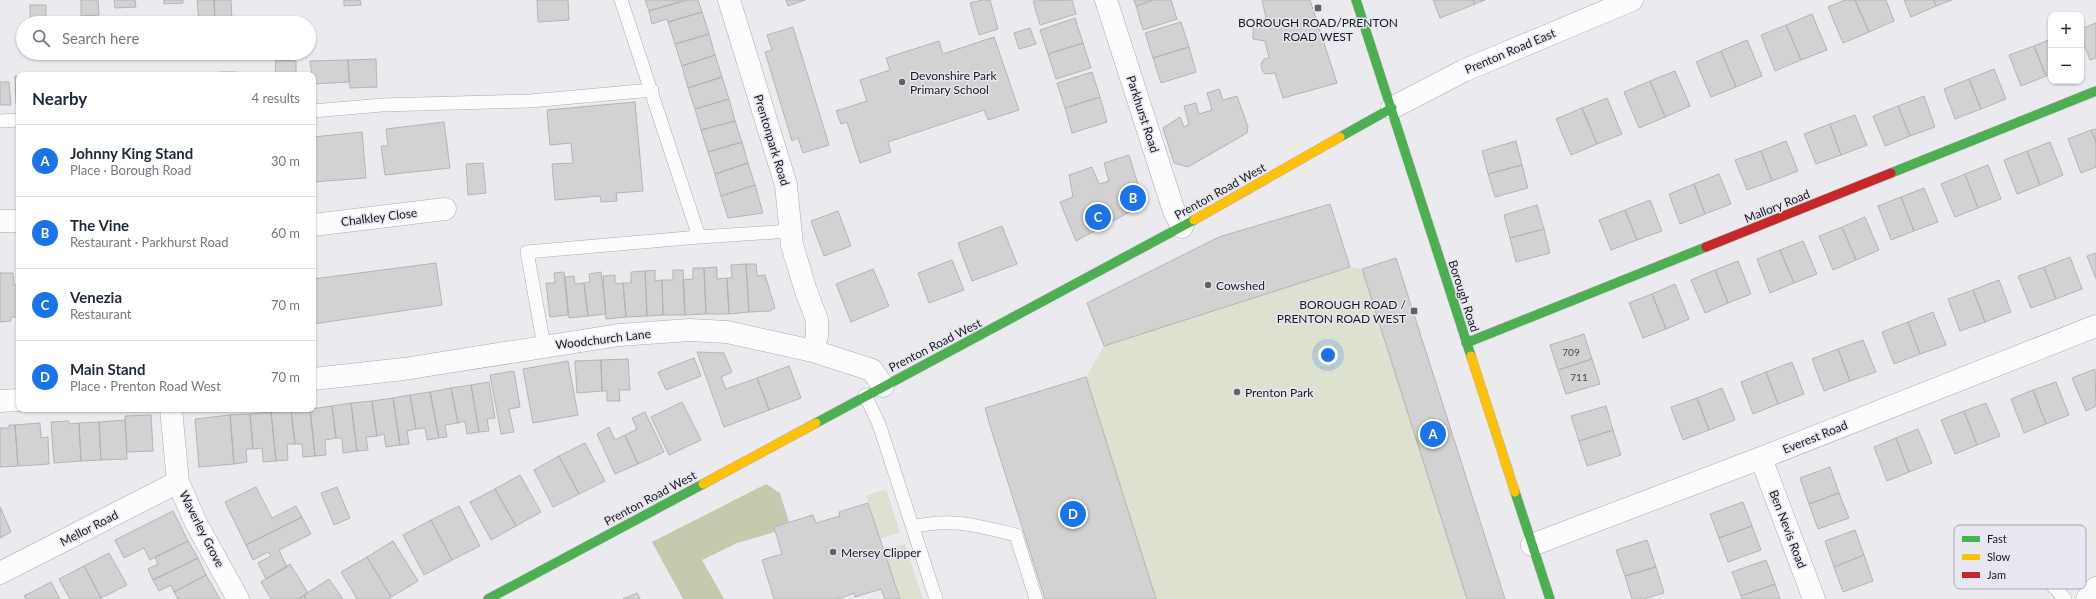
<!DOCTYPE html>
<meta charset="utf-8">
<style>
body{margin:0;font-family:Lato,sans-serif;background:#f6f6f7;color:#1f2937}
.controls{position:absolute;right:12px;top:12px;display:grid;overflow:hidden;border-radius:8px;box-shadow:0 1px 3px #0004}
.controls button{width:36px;height:36px;display:grid;place-items:center;padding:0;border:0;border-bottom:1px solid #e0e1e3;background:#fff;color:#1f2937;font:20px sans-serif}
.you{position:absolute;left:1328px;top:355px;width:14px;height:14px;margin:-10px;border:3px solid #fff;border-radius:50%;background:#1a73e8;box-shadow:0 0 0 6px #1a73e833}
.badge{display:grid;place-items:center;width:26px;height:26px;border-radius:50%;background:#1a73e8;color:#fff;font-size:13px;font-weight:700}
.pin{position:absolute;translate:-50% -50%;border:2px solid #fff;box-shadow:0 1px 4px #0006}
.list{margin:0;padding:0;list-style:none}
h2{display:flex;justify-content:space-between;align-items:center;height:52px;margin:0;padding:0 16px;font-size:17px}
h2 small{font-size:13px;font-weight:400;color:#747a83}
.list li{display:grid;grid-template-columns:26px 1fr auto;gap:12px;align-items:center;box-sizing:border-box;height:72px;padding:0 16px;border-top:1px solid #e0e1e3}
.list b{display:block;font-size:15px;white-space:nowrap}
.list p{margin:0;font-size:13px;white-space:nowrap;color:#747a83}
.list em{font-size:13px;font-style:normal;color:#747a83}
.icon{flex:none;width:22px;height:22px;fill:none;stroke:currentColor;stroke-width:2;stroke-linecap:round;stroke-linejoin:round}
.map{position:relative;flex:none;width:2096px;height:599px;overflow:hidden}
.search{position:absolute;background:#fff;box-shadow:0 1px 3px #0004;left:16px;top:16px;width:300px;height:44px;display:flex;align-items:center;gap:10px;box-sizing:border-box;padding:0 14px;border-radius:22px;color:#747a83;font-size:15px}
.panel{position:absolute;background:#fff;box-shadow:0 1px 3px #0004;left:16px;top:72px;width:300px;height:340px;border-radius:8px}
.map>svg:first-child{display:block}
.green{fill:#dde1cf}
.forest{fill:#c5c9ad}
.building{fill:#d3d1d2;stroke:#b5b4b5}
.lines{fill:none;stroke-linecap:round;stroke-linejoin:round}
.lane-casing{stroke:#ababb0;stroke-width:14}
.street-casing{stroke:#ababb0;stroke-width:23}
.fast-casing{stroke:#ababb0;stroke-width:10}
.slow-casing{stroke:#ababb0;stroke-width:10}
.jam-casing{stroke:#ababb0;stroke-width:10}
.lane{stroke:#fcfcfd;stroke-width:13}
.street{stroke:#fcfcfd;stroke-width:22}
.fast{stroke:#4caf50;stroke-width:9}
.slow{stroke:#ffc107;stroke-width:9}
.jam{stroke:#c62828;stroke-width:9}
.poi-dot{fill:#626266;stroke:#e7e7f2;stroke-width:1.5}
.labels{text-anchor:middle;dominant-baseline:central;stroke-width:3;stroke-linejoin:round;paint-order:stroke}
.number-label{font-size:10px;fill:#48474a}
.poi-label{font-size:12px;fill:#19191d;stroke:#e7e7f2;text-anchor:start}
.street-label{font-size:12px;fill:#19191d;stroke:#e7e7f2}
.key{fill:#e7e7f2;stroke:#a9a9b2;stroke-width:1}
.key-label{font-size:11px;fill:#19191d}
</style>
<div class="map">
<svg width="2096" height="599" viewBox="0 0 2096 599">
<rect width="100%" height="100%" fill="#eaeaef"/>
<!-- green -->
<path class="green" d="M1330 204 1350 267 1362 269 1396 258 1505 599H1045L985 408 1086 377 1104 346 1087 303 1219 237Z
M886 489 900 532 880 539 866 496Z
M905 544 923 599H900L895 582H893L883 551Z"/>
<!-- forest -->
<path class="forest" d="M766 484 780 493 789 522 774 527 775 532 737 543 702 560 724 599H683L652 542Z"/>
<!-- building -->
<path class="building" d="M81 0H98L99 15 81 16Z
M114 0H135L136 7 115 8Z
M164 0H183V3L164 4Z
M197 0H214L215 22H199Z
M214 0H231L232 21 215 22Z
M344 0H360L361 5 344 6Z
M537 0H568L569 20 538 22Z
M645 0H686L649 11Z
M686 0H698L702 12 668 22 667 19 652 24 649 11Z
M786 0H805L788 6Z
M982 0H990L998 29 979 35 970 3Z
M1072 0 1076 14 1040 25 1033 1Z
M1134 0H1153L1136 6Z
M1153 0H1171L1177 19 1143 30 1136 6Z
M1262 0H1310L1337 83 1283 98 1275 73 1265 74 1262 70 1261 64 1264 59 1269 58 1265 41 1253 39V26L1260 25 1259 21 1266 18Z
M1433 0H1473L1475 4 1440 18Z
M1473 0H1485L1475 4Z
M1845 0H1855L1869 32 1843 43 1828 7Z
M1855 0H1886L1894 21 1869 32Z
M1904 0H1934L1936 6 1911 17Z
M1934 0H1952L1936 6Z
M30 5H46V18H30Z
M702 12 709 34 675 44 668 22Z
M1812 14 1827 50 1801 60 1786 25Z
M1075 18 1083 43 1048 54 1040 30Z
M1181 22 1189 47 1153 58 1145 33Z
M2096 23V58L2090 60 2081 36V29Z
M1786 25 1801 60 1775 71 1761 35Z
M793 27 829 145 803 153 798 138 792 141 765 52 772 50 767 35Z
M1030 28 1036 44 1019 49 1014 33Z
M709 34 715 55 682 66 675 44Z
M994 37 1019 110 988 120 984 110 888 142 891 152 860 163 847 122 841 124 836 111 867 101 860 80 890 70 886 58 939 41 943 54Z
M2051 39V74L2046 76 2034 46Z
M1747 40 1762 76 1736 87 1721 51Z
M1083 43 1091 68 1056 79 1048 54Z
M2034 46 2046 76 2021 86 2009 55Z
M1189 47 1196 72 1161 83 1153 58Z
M1721 51 1736 87 1711 97 1696 62Z
M715 55 722 77 688 88 682 66Z
M376 59 377 87 350 88 348 60Z
M276 60 296 61V75H275Z
M348 60 349 82 313 84 310 61Z
M1994 69 2006 99 1981 109 1969 79Z
M1675 71 1690 106 1665 117 1650 81Z
M219 72H237V75H219Z
M1092 72 1100 97 1065 108 1057 83Z
M15 76H19V104H16Z
M722 77 729 99 695 109 688 88Z
M1969 79 1981 109 1955 119 1944 89Z
M1650 81 1665 117 1639 128 1624 92Z
M0 82H9L11 105H0Z
M1219 89 1223 100 1237 96 1248 127 1247 133 1188 167 1174 163 1163 128 1180 117 1184 127 1189 124 1184 106 1196 103 1199 114 1212 110 1207 93Z
M1924 96 1935 127 1910 136 1898 106Z
M1100 97 1107 122 1072 133 1065 108Z
M1607 98 1622 134 1597 144 1582 108Z
M729 99 735 121 701 130 695 109Z
M635 102 643 191 616 193 617 201 601 202 600 196 555 200 552 164 573 163 571 143 550 145 547 110Z
M1898 106 1910 136 1885 146 1873 116Z
M1582 108 1597 144 1571 155 1556 119Z
M1855 115 1867 145 1841 155 1830 124Z
M735 121 742 142 708 152 701 130Z
M444 122 450 168 385 175 381 146H388L386 129Z
M1830 124 1841 155 1816 164 1804 134Z
M2096 129V142L2091 130Z
M2091 130 2096 142V167L2081 173 2068 139Z
M362 132 366 178 313 182V137Z
M1516 141 1522 165 1488 174 1482 151Z
M1786 141 1798 171 1772 181 1761 151Z
M742 142 748 163 715 174 708 152Z
M2050 142 2063 175 2040 185 2027 151Z
M1761 151 1772 181 1747 190 1735 160Z
M2027 151 2040 185 2017 194 2004 160Z
M1129 155 1144 204 1076 241 1060 202 1073 197 1069 175 1092 167 1099 184 1109 181 1104 163Z
M483 163 486 193 468 195 466 164Z
M748 163 755 185 721 196 715 174Z
M1522 165 1528 188 1495 197 1488 174Z
M1988 165 2001 199 1978 208 1965 174Z
M1719 174 1731 204 1705 214 1694 184Z
M1965 174 1978 208 1955 217 1941 184Z
M1694 184 1705 214 1680 224 1669 194Z
M755 185 763 213 728 218 721 196Z
M1924 188 1938 222 1914 231 1901 197Z
M1901 197 1914 231 1891 240 1878 206Z
M1650 200 1662 231 1637 240 1625 210Z
M1330 204 1350 267 1104 346 1087 303 1219 237Z
M1537 205 1544 229 1510 238 1504 215Z
M1625 210 1637 240 1611 250 1599 220Z
M838 211 851 246 824 256 811 221Z
M1865 217 1879 250 1856 260 1842 227Z
M1002 226 1017 264 972 281 958 243Z
M1842 227 1856 260 1833 270 1819 236Z
M1544 229 1550 253 1516 262 1510 238Z
M1803 241 1817 274 1794 283 1780 250Z
M1780 250 1794 283 1770 293 1757 259Z
M2096 253V279L2087 256Z
M2070 257 2082 289 2056 299 2044 267Z
M1396 258 1505 599H1467L1362 269Z
M952 260 964 290 929 303 918 273Z
M1738 261 1751 294 1728 303 1715 270Z
M436 263 442 305 313 324V279Z
M746 264 749 312 729 314 727 278H732L731 265Z
M746 264H756L757 276 765 275 775 308 770 311 749 312Z
M717 267V279L727 278 729 314H706L704 268Z
M2044 267 2056 299 2031 308 2018 276Z
M693 268H704L706 314 685 315 683 280 693 279Z
M873 269 889 306 851 322 836 284Z
M655 270V281L662 280 663 315 647 316 645 271Z
M673 270H683L685 315H663L662 280H673Z
M1715 270 1728 303 1705 313 1691 280Z
M645 271 647 316 626 317 623 283H631V272Z
M564 272 568 315 550 317 546 283H555L554 273Z
M601 272 606 314 588 316 584 283 590 282 589 274Z
M0 273H13L14 285H19V317H11V321L0 322Z
M615 275V284L623 283 626 317 606 319 603 276Z
M574 276 575 284 584 283 588 316 569 318 565 277Z
M1999 280 2011 312 1985 322 1973 290Z
M1675 284 1689 319 1666 329 1652 294Z
M1973 290 1985 322 1960 331 1948 299Z
M1652 294 1666 329 1643 338 1629 303Z
M1933 312 1946 345 1920 354 1908 322Z
M1908 322 1920 354 1894 364 1882 332Z
M1584 334 1592 359 1558 370 1550 345Z
M1863 340 1876 372 1850 381 1838 349Z
M1838 349 1850 381 1824 391 1812 359Z
M697 352 724 353 732 372 721 377 726 389 757 378 769 410 724 427Z
M694 358 701 376 666 390 658 372Z
M628 359 630 390H619L620 401H607V391H602L601 360Z
M1592 359 1600 384 1566 394 1558 370Z
M601 360 602 391 577 393 575 361Z
M568 361 578 415 533 423 523 369Z
M1792 362 1804 394 1778 404 1766 372Z
M789 366 801 398 769 410 757 378Z
M2095 369 2096 406 2086 411 2072 378Z
M514 371 520 407 509 409 514 432 501 434 490 375Z
M1766 372 1778 404 1753 414 1741 382Z
M1086 377 1156 599H1045L991 429 985 408Z
M489 382 495 418 487 419 489 431 479 432 471 385Z
M2056 382 2069 415 2046 424 2033 390Z
M471 385 479 432 467 434 465 421 458 423 451 388Z
M451 388 458 423 445 425 447 437 439 438 430 392Z
M1722 388 1735 420 1709 430 1697 398Z
M2033 390 2046 424 2024 433 2011 399Z
M430 392 439 438 427 440 425 428 416 429 410 395Z
M410 395 416 429 407 431 409 444 400 445 393 398Z
M393 398 400 445 386 447 384 434 377 436 372 401Z
M1697 398 1709 430 1683 440 1671 407Z
M372 401 377 436 366 437 368 450 357 451 351 403Z
M682 402 701 440 669 455 651 417Z
M351 403 357 451 343 453 342 438H336L332 406Z
M1986 403 2000 436 1977 445 1964 411Z
M332 406 336 438 325 440 326 455 315 456 310 409Z
M1606 406 1613 430 1579 441 1571 416Z
M310 409 315 456 303 457 302 444H295L291 410Z
M291 410 295 444H287L288 460 276 461 271 412Z
M1964 411 1977 445 1955 454 1941 420Z
M271 412 276 461 263 462 262 448 253 449 250 414Z
M645 412 664 452 638 464 625 435 637 429 632 418Z
M250 414 253 449H246L247 462 234 464 230 415Z
M151 415 153 451 127 452 125 416Z
M230 415 234 464 199 467 195 419Z
M125 420 127 459 101 460 99 422Z
M69 421V424L79 423 81 461 54 463 51 422Z
M99 422 101 460 81 461 79 423Z
M40 423 41 438 48 437 49 464 18 466 15 425Z
M9 425H15L18 466 0 467V428H9Z
M609 427 615 440 625 435 638 464 615 474 597 434Z
M1918 429 1932 463 1909 472 1896 438Z
M1613 430 1621 455 1587 466 1579 441Z
M1896 438 1909 472 1887 481 1874 447Z
M585 443 605 481 579 494 559 456Z
M559 456 579 494 553 507 534 470Z
M1830 467 1839 493 1809 504 1800 478Z
M520 475 541 512 516 526 495 489Z
M256 487 272 518 296 506 302 517 246 545 225 502Z
M337 487 350 518 334 525 321 493Z
M495 489 516 526 491 540 470 502Z
M1839 493 1849 518 1818 529 1809 504Z
M1743 502 1752 526 1719 538 1710 514Z
M868 503 900 599H885L881 589 855 597 854 593 838 599H774L762 560 782 554 774 527 813 515 816 523 840 516 839 512Z
M459 506 480 546 452 560 431 520Z
M0 507 11 532 0 538Z
M173 511 188 541 150 560 144 548 124 558 115 540Z
M302 517 311 534 279 550 287 567 266 579 258 563 271 556 268 552 253 560 246 545Z
M431 520 452 560 424 575 403 535Z
M1752 526 1761 550 1728 562 1719 538Z
M1855 530 1864 555 1834 567 1825 541Z
M1647 540 1656 567 1625 576 1616 550Z
M188 541 198 558 153 580 148 569 158 564 155 557Z
M393 541 418 581 391 597 367 557Z
M109 553 127 585 101 598 84 566Z
M1864 555 1873 581 1843 592 1834 567Z
M367 557 391 597 388 599H357L341 572Z
M198 558 206 575 174 592 171 585 159 591 153 580Z
M1766 560 1775 584 1741 596 1732 572Z
M290 564 308 593 298 599H271L261 582Z
M84 566 101 598 100 599H70L59 579Z
M1656 567 1664 593 1644 599H1632L1625 576Z
M206 575 220 599H178L174 592Z
M329 579 343 599H306L304 595Z
M51 582 60 599H26L24 596Z
M1775 584 1780 599H1742L1741 596Z
M637 593 640 599H623Z
M304 595 306 599H298Z"/>
<g class="lines">
<defs>
<path id="lane" d="M621 0 699 237 791 231
M313 111 382 105 530 101 652 90
M0 121 19 120
M544 346 527 252 699 237
M865 395 879 424 936 599
M913 527C950 517 979 526 1016 535L1036 599
M2027 558 2065 599"/>
<path id="street" d="M729 0 786 185 792 245 806 291 817 320V336L813 351
M1106 0 1173 208 1182 227
M1392 108 1463 71 1632 0
M0 221H19
M313 225 445 209
M313 379 404 369 619 335 690 330 727 332 813 351 872 370 883 386
M0 401 19 400
M171 409 178 482 196 523 238 599
M1761 458 1814 599
M1532 545 1761 458 2096 326
M0 573 178 482
M2087 599 2096 588"/>
<path id="fast" d="M1356 0 1471 356
M1340 137 1392 108
M1891 173 2096 91
M1466 343 1706 247
M816 423 1194 220
M1515 492 1550 599
M488 599 703 484"/>
<path id="slow" d="M1194 220 1340 137
M1471 356 1515 492
M703 484 816 423"/>
<path id="jam" d="M1706 247 1891 173"/>
</defs>
<!-- lane casing -->
<use href="#lane" class="lane-casing"/>
<!-- street casing -->
<use href="#street" class="street-casing"/>
<!-- fast casing -->
<use href="#fast" class="fast-casing"/>
<!-- slow casing -->
<use href="#slow" class="slow-casing"/>
<!-- jam casing -->
<use href="#jam" class="jam-casing"/>
<!-- lane -->
<use href="#lane" class="lane"/>
<!-- street -->
<use href="#street" class="street"/>
<!-- fast -->
<use href="#fast" class="fast"/>
<!-- slow -->
<use href="#slow" class="slow"/>
<!-- jam -->
<use href="#jam" class="jam"/>
</g>
<!-- markers -->
<g class="poi-dot">
<rect x="1314" y="4" width="8" height="8" rx="2"/>
<circle cx="902" cy="82" r="4"/>
<circle cx="1208" cy="285" r="4"/>
<rect x="1410" y="307" width="8" height="8" rx="2"/>
<circle cx="1237" cy="392" r="4"/>
<circle cx="833" cy="552" r="4"/>
</g>
<g class="labels">
<!-- number labels -->
<g class="number-label">
<text x="1571" y="352">709</text>
<text x="1579" y="377">711</text>
</g>
<!-- poi labels -->
<g class="poi-label">
<text x="1318" y="22" text-anchor="middle">BOROUGH ROAD/PRENTON<tspan x="1318" dy="14">ROAD WEST</tspan></text>
<text x="910" y="75">Devonshire Park<tspan x="910" dy="14">Primary School</tspan></text>
<text x="1216" y="285">Cowshed</text>
<text x="1406" y="304" text-anchor="end">BOROUGH ROAD /<tspan x="1406" dy="14">PRENTON ROAD WEST</tspan></text>
<text x="1245" y="392">Prenton Park</text>
<text x="841" y="552">Mersey Clipper</text>
</g>
<!-- street labels -->
<g class="street-label">
<text transform="translate(1510 51) rotate(-23)">Prenton Road East</text>
<text transform="translate(1143 114) rotate(72)">Parkhurst Road</text>
<text transform="translate(772 140) rotate(73)">Prentonpark Road</text>
<text transform="translate(1220 191) rotate(-29)">Prenton Road West</text>
<text transform="translate(1777 206) rotate(-22)">Mallory Road</text>
<text transform="translate(379 217) rotate(-7)">Chalkley Close</text>
<text transform="translate(1464 296) rotate(72)">Borough Road</text>
<text transform="translate(603 339) rotate(-7)">Woodchurch Lane</text>
<text transform="translate(935 345) rotate(-27)">Prenton Road West</text>
<text transform="translate(1815 437) rotate(-22)">Everest Road</text>
<text transform="translate(650 498) rotate(-28)">Prenton Road West</text>
<text transform="translate(89 528) rotate(-27)">Mellor Road</text>
<text transform="translate(202 529) rotate(63)">Waverley Grove</text>
<text transform="translate(1788 529) rotate(69)">Ben Nevis Road</text>
</g>
</g>
<!-- legend -->
<rect x="1954" y="525" width="132" height="64" rx="6" class="key"/>
<rect x="1962" y="536" width="18" height="6" fill="#4caf50"/>
<rect x="1962" y="554" width="18" height="6" fill="#ffc107"/>
<rect x="1962" y="572" width="18" height="6" fill="#c62828"/>
<g class="key-label">
<text x="1987" y="543">Fast</text>
<text x="1987" y="561">Slow</text>
<text x="1987" y="579">Jam</text>
</g>
</svg>
<div class="controls">
<button>+</button>
<button>−</button>
</div>
<div class="you"></div>
<div class="pin badge" style="left:1433px;top:434px">A</div>
<div class="pin badge" style="left:1133px;top:198px">B</div>
<div class="pin badge" style="left:1098px;top:217px">C</div>
<div class="pin badge" style="left:1073px;top:514px">D</div>
<div class="search"><svg class="icon" aria-label="search" viewBox="0 0 24 24"><circle cx="10" cy="10" r="6"/><path d="M15 15l6 6"/></svg>Search here</div>
<section class="panel">
<h2>Nearby<small>4 results</small></h2>
<ul class="list">
<li><span class="badge">A</span><div><b>Johnny King Stand</b><p>Place · Borough Road</p></div><em>30 m</em></li>
<li><span class="badge">B</span><div><b>The Vine</b><p>Restaurant · Parkhurst Road</p></div><em>60 m</em></li>
<li><span class="badge">C</span><div><b>Venezia</b><p>Restaurant</p></div><em>70 m</em></li>
<li><span class="badge">D</span><div><b>Main Stand</b><p>Place · Prenton Road West</p></div><em>70 m</em></li>
</ul>
</section>
</div>
